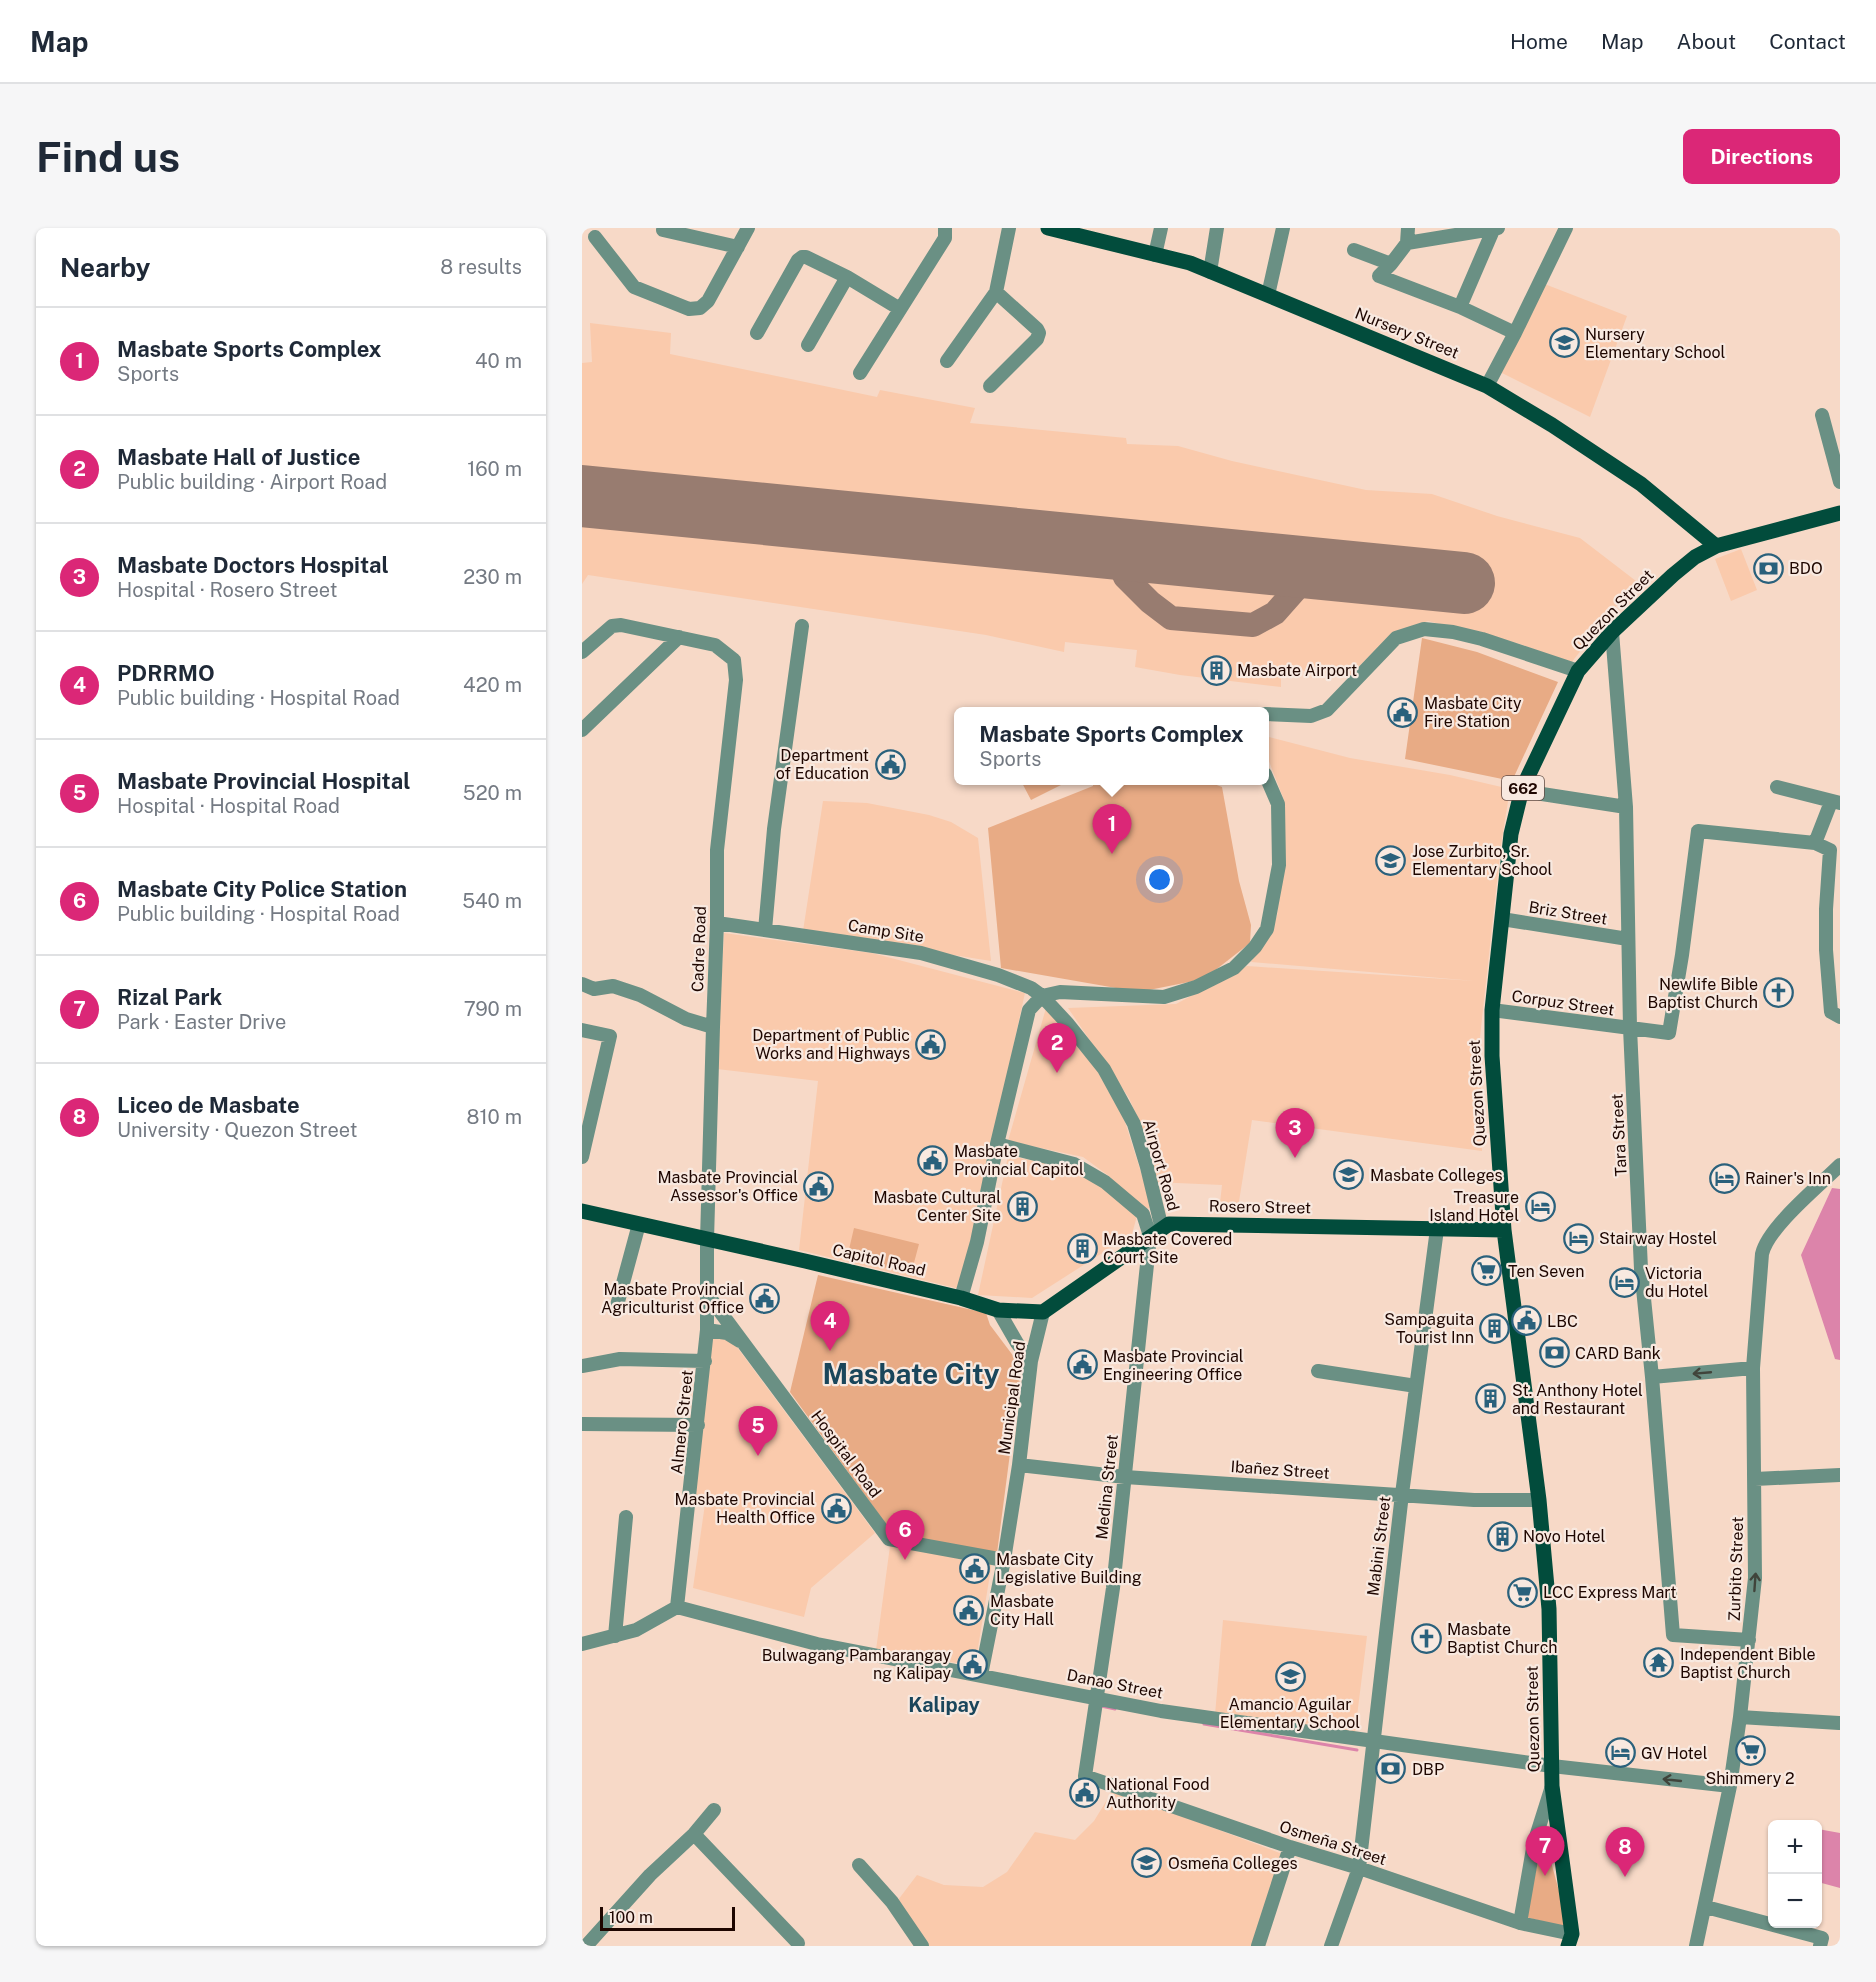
<!DOCTYPE html>
<meta charset="utf-8">
<style>
body{margin:0;font-family:"Public Sans",sans-serif;background:#f6f6f7;color:#1f2937}
.controls{position:absolute;right:18px;bottom:18px;display:grid;overflow:hidden;border-radius:9px;box-shadow:0 2px 4px #0004}
.controls button{width:54px;height:54px;display:grid;place-items:center;padding:0;border:0;border-bottom:2px solid #e0e1e3;background:#fff;color:#1f2937;font:30px sans-serif}
.scale{position:absolute;left:18px;bottom:15px;width:135px;box-sizing:border-box;padding-left:6px;border:3px solid #1e0600;border-top:0;font-size:16px;line-height:21px;white-space:nowrap;color:#1e0600;-webkit-text-stroke:4px #f8e9e0;paint-order:stroke}
.you{position:absolute;left:578px;top:652px;width:21px;height:21px;margin:-15px;border:4px solid #fff;border-radius:50%;background:#1a73e8;box-shadow:0 0 0 9px #1a73e833}
.badge{display:grid;place-items:center;width:39px;height:39px;border-radius:50%;background:#db2777;color:#fff;font-size:20px;font-weight:700}
.pin{position:absolute;translate:-50% -50px;filter:drop-shadow(0 2px 3px #0008)}
.pin::after{content:'';position:absolute;top:32px;width:21px;height:18px;background:inherit;clip-path:polygon(0 0,100% 0,50% 100%)}
.popup{position:absolute;left:372px;top:479px;width:315px;height:78px;box-sizing:border-box;display:grid;place-content:center;border-radius:9px;background:#fff;filter:drop-shadow(0 2px 4px #0005);font-size:20px;white-space:nowrap;color:#747a83}
.popup b{font-size:22px;color:#1f2937}
.popup::after{content:'';position:absolute;left:50%;top:100%;margin-left:-12px;border:12px solid transparent;border-top-color:#fff}
.list{margin:0;padding:0;list-style:none}
h2{display:flex;justify-content:space-between;align-items:center;height:78px;margin:0;padding:0 24px;font-size:26px}
h2 small{font-size:20px;font-weight:400;color:#747a83}
.list li{display:grid;grid-template-columns:39px 1fr auto;gap:18px;align-items:center;box-sizing:border-box;height:108px;padding:0 24px;border-top:2px solid #e0e1e3}
.list b{display:block;font-size:22px;white-space:nowrap}
.list p{margin:0;font-size:20px;white-space:nowrap;color:#747a83}
.list em{font-size:20px;font-style:normal;color:#747a83}
.map{position:relative;flex:none;width:1258px;height:1718px;overflow:hidden;border-radius:9px}
header{display:flex;align-items:center;gap:36px;box-sizing:border-box;height:84px;padding:0 30px;background:#fff;border-bottom:2px solid #e0e1e3}
header strong{font-size:28px}
nav{display:flex;gap:33px;margin-inline-start:auto;font-size:21px}
.intro{display:flex;align-items:center;justify-content:space-between;box-sizing:border-box;height:144px;padding:0 36px}
h1{margin:0;font-size:42px}
.button{padding:15px 27px;border-radius:9px;background:#db2777;color:#fff;font-size:21px;font-weight:700}
main{display:flex;gap:36px;padding:0 36px}
aside{flex:1;background:#fff;border-radius:9px;box-shadow:0 2px 4px #0004}
.map>svg:first-child{display:block}
.built{fill:#facaac}
.green{fill:#e8ab85}
.water{fill:#dc84aa}
.lines{fill:none;stroke-linecap:round;stroke-linejoin:round}
.stream{stroke:#dc84aa;stroke-width:3}
.taxiway{stroke:#987c70;stroke-width:24}
.runway{stroke:#987c70;stroke-width:62}
.minor{stroke:#6a9084;stroke-width:14}
.major{stroke:#024c3c;stroke-width:15}
.oneway{stroke:#40443b}
.labels{text-anchor:middle;dominant-baseline:central;stroke-width:4.5;stroke-linejoin:round;paint-order:stroke}
.shield{fill:#f8e9e0;stroke:#5f4a43;stroke-width:1.5}
.shield-label{font-size:15px;font-weight:bold;fill:#1e0600}
.street-label{font-size:16px;fill:#1e0600;stroke:#f8e9e0}
.poi-label{font-size:16px;fill:#1e0600;stroke:#f8e9e0;text-anchor:start}
.quarter-label{font-size:20px;font-weight:bold;fill:#1a465b;stroke:#f8e9e0}
.town-label{font-size:28px;font-weight:bold;fill:#1a465b;stroke:#f8e9e0}
</style>
<header>
<strong>Map</strong>
<nav><a>Home</a><a>Map</a><a>About</a><a>Contact</a></nav>
</header>
<div class="intro"><h1>Find us</h1><a class="button">Directions</a></div>
<main>
<aside>
<h2>Nearby<small>8 results</small></h2>
<ul class="list">
<li><span class="badge">1</span><div><b>Masbate Sports Complex</b><p>Sports</p></div><em>40 m</em></li>
<li><span class="badge">2</span><div><b>Masbate Hall of Justice</b><p>Public building · Airport Road</p></div><em>160 m</em></li>
<li><span class="badge">3</span><div><b>Masbate Doctors Hospital</b><p>Hospital · Rosero Street</p></div><em>230 m</em></li>
<li><span class="badge">4</span><div><b>PDRRMO</b><p>Public building · Hospital Road</p></div><em>420 m</em></li>
<li><span class="badge">5</span><div><b>Masbate Provincial Hospital</b><p>Hospital · Hospital Road</p></div><em>520 m</em></li>
<li><span class="badge">6</span><div><b>Masbate City Police Station</b><p>Public building · Hospital Road</p></div><em>540 m</em></li>
<li><span class="badge">7</span><div><b>Rizal Park</b><p>Park · Easter Drive</p></div><em>790 m</em></li>
<li><span class="badge">8</span><div><b>Liceo de Masbate</b><p>University · Quezon Street</p></div><em>810 m</em></li>
</ul>
</aside>
<div class="map">
<svg width="1258" height="1718" viewBox="0 0 1258 1718">
<rect width="100%" height="100%" fill="#f7d9c7"/>
<!-- built -->
<path class="built" d="M960 55 1045 88 1008 189 916 143Z
M8 95 89 105 88 126 295 169 298 162 393 180 388 195 544 210 545 216 596 218 650 233 784 262 850 266 915 288 998 310 1054 353 989 435 938 416 846 393 809 407 767 448 699 440V459L598 447 553 439 555 422 483 414 482 424 404 407 6 347 0 356V135L10 134Z
M1159 321 1175 362 1149 373 1133 331Z
M683 508 768 530 868 547 928 561 919 617 898 809 900 923 670 892 655 986 637 984 640 957 572 954 570 923 547 870 486 780 594 776 665 738 893 753 669 734 695 688 700 647 702 572 683 523Z
M241 573 285 575 347 587 369 594 396 610 409 733 221 703Z
M142 705 290 725 443 765 378 1061 217 1022 236 853 135 841Z
M464 780 516 839 543 894 570 979 561 982 527 948 501 929 426 913Z
M426 928 472 936 516 954 555 988 550 1006 450 1070 396 1067Z
M129 1106 149 1111 293 1305 229 1360 222 1389 111 1360 124 1269 112 1267Z
M308 1318 410 1334 393 1438 294 1422Z
M641 1392 785 1408 773 1504 633 1487Z
M531 1562 703 1627 669 1718H344L316 1672 335 1647 362 1657 401 1659 425 1644 453 1604 493 1612 512 1593Z"/>
<!-- green -->
<path class="green" d="M840 410 895 424 976 454 930 553 823 531Z
M439 553H487L449 572Z
M511 553H624L640 559 657 653 669 697 668 715 622 751 557 764 419 740 406 600 511 558Z
M272 1000 337 1016 329 1046 265 1030Z
M236 1047 404 1085 408 1097 438 1137 439 1141 415 1325 311 1306 208 1164Z
M962 1608 987 1700 943 1689Z"/>
<!-- water -->
<path class="water" d="M1250 960 1258 961V1132L1253 1131 1219 1027Z
M1236 1601 1258 1605V1660L1236 1654Z"/>
<g class="lines">
<!-- stream -->
<path class="stream" d="M519 1478 533 1481
M622 1496 775 1522"/>
<!-- taxiway -->
<path class="taxiway" d="M527 320 533 326 543 349 568 374 589 390 671 397 693 385 716 359C718 350 712 344 707 337
M543 349 546 336 558 323
M716 359 741 341"/>
<!-- runway -->
<path class="runway" d="M0 268 882 355"/>
<!-- minor -->
<path class="minor" d="M81 2 156 19
M13 9 52 59 107 81 118 80 126 73 166 0
M825 15 916 0
M772 22 809 36 825 15 826 0
M573 27 579 0
M809 36 797 48 878 79 912 0
M628 44 635 0
M686 67 701 0
M878 79 933 105
M175 105 216 32 220 29H224L265 49 318 81
M226 117 265 49
M365 133 414 64 427 0
M278 145 363 10V0
M408 158 455 111 457 105 455 101 414 64
M905 158 933 105 984 0
M1240 187 1258 254
M1030 404 1044 579 1048 800 1059 1041 1070 1149 1091 1407 1167 1412
M0 424 30 398 39 397 133 417 152 432 154 452 135 622V695L131 799 125 1012V1102L95 1379
M683 486 729 488 745 482 814 410 842 401 871 404 900 411 996 443
M0 502 97 409
M1195 559 1258 575
M940 561 960 566 1044 579
M1233 615 1249 574
M920 691 1046 711
M135 695 339 725 416 747 449 760 460 768 486 796 522 841 552 896 565 939 580 1001
M183 702 192 601 220 398
M0 756 12 761 31 758 58 767 104 791 131 799
M460 768 478 764 582 769 614 759 652 740 673 719 685 701 697 637 696 576 683 546
M910 782 1087 805 1100 727 1116 603 1233 615 1248 622 1244 681V722L1249 784 1258 789
M0 802 28 808 0 929
M415 916 492 936 523 954 561 986 568 1008 531 1360 503 1548 708 1619 777 1640 938 1695 990 1706
M125 1066 307 1311 422 1332
M379 1070 395 1014 415 916 447 782 460 768
M34 1081 57 996
M416 1082 435 1115 449 1133
M125 1102 145 1105 158 1113
M0 1138 38 1131 123 1133
M736 1143 834 1158
M1070 1149 1171 1140
M0 1196 116 1197
M437 1237 543 1249 892 1272H957
M1173 1251 1258 1247
M95 1379 235 1416 579 1483 970 1538 1148 1558
M33 1408 44 1289
M0 1416 54 1402 95 1379
M399 1447 422 1332 437 1237 449 1133 461 1084
M1158 1489 1257 1495
M112 1606 216 1715
M277 1637 310 1674 340 1718
M1124 1679 1240 1710 1238 1718
M938 1695 952 1615 970 1558
M4 1718 68 1647 112 1606 132 1582
M676 1718 708 1619
M749 1718 777 1640 820 1266 855 1001
M1114 1718 1148 1558 1158 1489 1173 1350 1171 1140 1180 1026C1186 999 1238 957 1258 937"/>
<!-- major -->
<path class="major" d="M466 0 608 35 905 158 970 197 1059 256 1134 318
M0 983 223 1033 379 1070 416 1082 461 1084 587 996 922 1002
M986 1718 990 1706 970 1558 967 1381 957 1272 922 1002 910 828V782L929 606 940 561 996 443 1030 404 1091 347 1113 329 1134 318 1258 285"/>
</g>
<!-- one-way arrows -->
<defs><path id="oneway-shaft" d="M-6 0H5M1.5-3L5.5 0L1.5 3" fill="none" stroke-width="1.6" stroke-linecap="round" stroke-linejoin="round" transform="scale(1.5)"/></defs>
<g class="oneway">
<use href="#oneway-shaft" transform="translate(1120 1145) rotate(175)"/>
<use href="#oneway-shaft" transform="translate(1173 1354) rotate(-86)"/>
<use href="#oneway-shaft" transform="translate(1090 1552) rotate(-174)"/>
</g>
<!-- icons -->
<defs>
<symbol id="school-ring" viewBox="-11 -11 22 22"><circle r="9.5" fill="#f8e9e0" stroke="#2a617c" stroke-width="1.5"/><path d="M0-5L7-2L0 1L-7-2ZM-4 1L0 2.5L4 1V4Q0 6-4 4Z" fill="#2a617c"/></symbol>
<symbol id="bank-ring" viewBox="-11 -11 22 22"><circle r="9.5" fill="#f8e9e0" stroke="#2a617c" stroke-width="1.5"/><path d="M-6-4H6V4H-6ZM0-2.3a2.3 2.3 0 1 0 0 4.6a2.3 2.3 0 1 0 0-4.6Z" fill="#2a617c"/></symbol>
<symbol id="building-ring" viewBox="-11 -11 22 22"><circle r="9.5" fill="#f8e9e0" stroke="#2a617c" stroke-width="1.5"/><path d="M-4-6H4V6H1V3H-1V6H-4ZM-2.5-4.3h1.7v1.8h-1.7ZM.8-4.3h1.7v1.8H.8ZM-2.5-1h1.7V.8h-1.7ZM.8-1h1.7V.8H.8Z" fill="#2a617c"/></symbol>
<symbol id="civic-ring" viewBox="-11 -11 22 22"><circle r="9.5" fill="#f8e9e0" stroke="#2a617c" stroke-width="1.5"/><path d="M-.6-6.5H3V-4.5H.6V-3L4-1V1h2V6H-6V1h2V-1L-.6-3ZM-1.2 2.5V6h2.4V2.5Z" fill="#2a617c"/></symbol>
<symbol id="church-ring" viewBox="-11 -11 22 22"><circle r="9.5" fill="#f8e9e0" stroke="#2a617c" stroke-width="1.5"/><path d="M-1.2-6h2.4v3.5h3.3v2.4h-3.3V6h-2.4V-.1h-3.3v-2.4h3.3Z" fill="#2a617c"/></symbol>
<symbol id="university-ring" viewBox="-11 -11 22 22"><circle r="9.5" fill="#f8e9e0" stroke="#2a617c" stroke-width="1.5"/><path d="M0-5L7-2L0 1L-7-2ZM-4 1L0 2.5L4 1V4Q0 6-4 4Z" fill="#2a617c"/></symbol>
<symbol id="hotel-ring" viewBox="-11 -11 22 22"><circle r="9.5" fill="#f8e9e0" stroke="#2a617c" stroke-width="1.5"/><path d="M-6-4.5h1.5V1H6V5H4.5V3h-9V5H-6ZM-4 0a1.8 1.8 0 1 1 3.6 0ZM.5 0V-2.5h3Q6-2.5 6 0Z" fill="#2a617c"/></symbol>
<symbol id="supermarket-ring" viewBox="-11 -11 22 22"><circle r="9.5" fill="#f8e9e0" stroke="#2a617c" stroke-width="1.5"/><path d="M-6-5.5h2.5l.6 2H6L4.5 2H-2.5L-4.4-4H-6ZM-1.5 3.2a1.3 1.3 0 1 0 .1 0ZM3 3.2a1.3 1.3 0 1 0 .1 0Z" fill="#2a617c"/></symbol>
<symbol id="temple-ring" viewBox="-11 -11 22 22"><circle r="9.5" fill="#f8e9e0" stroke="#2a617c" stroke-width="1.5"/><path d="M0-6L5-2H3V0L6.5 2.5H4V6H1.5V3h-3V6H-4V2.5H-6.5L-3 0V-2H-5Z" fill="#2a617c"/></symbol>
</defs>
<g fill-rule="evenodd">
<use href="#school-ring" x="966" y="98" width="33" height="33"/>
<use href="#bank-ring" x="1170" y="324" width="33" height="33"/>
<use href="#building-ring" x="618" y="426" width="33" height="33"/>
<use href="#civic-ring" x="804" y="468" width="33" height="33"/>
<use href="#civic-ring" x="292" y="520" width="33" height="33"/>
<use href="#school-ring" x="792" y="616" width="33" height="33"/>
<use href="#church-ring" x="1180" y="748" width="33" height="33"/>
<use href="#civic-ring" x="332" y="800" width="33" height="33"/>
<use href="#civic-ring" x="334" y="916" width="33" height="33"/>
<use href="#university-ring" x="750" y="930" width="33" height="33"/>
<use href="#hotel-ring" x="1126" y="934" width="33" height="33"/>
<use href="#civic-ring" x="220" y="942" width="33" height="33"/>
<use href="#building-ring" x="424" y="962" width="33" height="33"/>
<use href="#hotel-ring" x="942" y="962" width="33" height="33"/>
<use href="#hotel-ring" x="980" y="994" width="33" height="33"/>
<use href="#building-ring" x="484" y="1004" width="33" height="33"/>
<use href="#supermarket-ring" x="888" y="1026" width="33" height="33"/>
<use href="#hotel-ring" x="1026" y="1038" width="33" height="33"/>
<use href="#civic-ring" x="166" y="1054" width="33" height="33"/>
<use href="#civic-ring" x="928" y="1076" width="33" height="33"/>
<use href="#building-ring" x="896" y="1084" width="33" height="33"/>
<use href="#bank-ring" x="956" y="1108" width="33" height="33"/>
<use href="#civic-ring" x="484" y="1120" width="33" height="33"/>
<use href="#building-ring" x="892" y="1154" width="33" height="33"/>
<use href="#civic-ring" x="238" y="1264" width="33" height="33"/>
<use href="#building-ring" x="904" y="1292" width="33" height="33"/>
<use href="#civic-ring" x="376" y="1324" width="33" height="33"/>
<use href="#supermarket-ring" x="924" y="1348" width="33" height="33"/>
<use href="#civic-ring" x="370" y="1366" width="33" height="33"/>
<use href="#church-ring" x="828" y="1394" width="33" height="33"/>
<use href="#temple-ring" x="1060" y="1418" width="33" height="33"/>
<use href="#civic-ring" x="374" y="1420" width="33" height="33"/>
<use href="#school-ring" x="692" y="1432" width="33" height="33"/>
<use href="#supermarket-ring" x="1152" y="1506" width="33" height="33"/>
<use href="#hotel-ring" x="1022" y="1508" width="33" height="33"/>
<use href="#bank-ring" x="792" y="1524" width="33" height="33"/>
<use href="#civic-ring" x="486" y="1548" width="33" height="33"/>
<use href="#university-ring" x="548" y="1618" width="33" height="33"/>
</g>
<g class="labels">
<!-- shield labels -->
<rect class="shield" x="920" y="548" width="42" height="24" rx="4.5"/>
<g class="shield-label">
<text x="941" y="560">662</text>
</g>
<!-- street labels -->
<g class="street-label">
<text transform="translate(825 105) rotate(22)">Nursery Street</text>
<text transform="translate(1031 382) rotate(-45)">Quezon Street</text>
<text transform="translate(986 685) rotate(9)">Briz Street</text>
<text transform="translate(304 703) rotate(9)">Camp Site</text>
<text transform="translate(117 721) rotate(-88)">Cadre Road</text>
<text transform="translate(981 775) rotate(8)">Corpuz Street</text>
<text transform="translate(895 865) rotate(-93)">Quezon Street</text>
<text transform="translate(1037 907) rotate(-93)">Tara Street</text>
<text transform="translate(579 937) rotate(74)">Airport Road</text>
<text transform="translate(678 979) rotate(1)">Rosero Street</text>
<text transform="translate(297 1032) rotate(13)">Capitol Road</text>
<text transform="translate(430 1170) rotate(-82)">Municipal Road</text>
<text transform="translate(100 1194) rotate(-84)">Almero Street</text>
<text transform="translate(264 1226) rotate(53)">Hospital Road</text>
<text transform="translate(698 1242) rotate(4)">Ibañez Street</text>
<text transform="translate(525 1259) rotate(-84)">Medina Street</text>
<text transform="translate(797 1318) rotate(-83)">Mabini Street</text>
<text transform="translate(1154 1341) rotate(-88)">Zurbito Street</text>
<text transform="translate(533 1456) rotate(11)">Danao Street</text>
<text transform="translate(951 1491) rotate(-91)">Quezon Street</text>
<text transform="translate(751 1615) rotate(18)">Osmeña Street</text>
</g>
<!-- poi labels -->
<g class="poi-label">
<text x="1003" y="106">Nursery<tspan x="1003" dy="18">Elementary School</tspan></text>
<text x="1207" y="340">BDO</text>
<text x="655" y="442">Masbate Airport</text>
<text x="842" y="475">Masbate City<tspan x="842" dy="18">Fire Station</tspan></text>
<text x="287" y="527" text-anchor="end">Department<tspan x="287" dy="18">of Education</tspan></text>
<text x="830" y="623">Jose Zurbito, Sr.<tspan x="830" dy="18">Elementary School</tspan></text>
<text x="1176" y="756" text-anchor="end">Newlife Bible<tspan x="1176" dy="18">Baptist Church</tspan></text>
<text x="328" y="807" text-anchor="end">Department of Public<tspan x="328" dy="18">Works and Highways</tspan></text>
<text x="372" y="923">Masbate<tspan x="372" dy="18">Provincial Capitol</tspan></text>
<text x="788" y="947">Masbate Colleges</text>
<text x="216" y="949" text-anchor="end">Masbate Provincial<tspan x="216" dy="18">Assessor's Office</tspan></text>
<text x="1163" y="950">Rainer's Inn</text>
<text x="419" y="969" text-anchor="end">Masbate Cultural<tspan x="419" dy="18">Center Site</tspan></text>
<text x="937" y="969" text-anchor="end">Treasure<tspan x="937" dy="18">Island Hotel</tspan></text>
<text x="1017" y="1010">Stairway Hostel</text>
<text x="521" y="1011">Masbate Covered<tspan x="521" dy="18">Court Site</tspan></text>
<text x="926" y="1043">Ten Seven</text>
<text x="1063" y="1045">Victoria<tspan x="1063" dy="18">du Hotel</tspan></text>
<text x="162" y="1061" text-anchor="end">Masbate Provincial<tspan x="162" dy="18">Agriculturist Office</tspan></text>
<text x="892" y="1091" text-anchor="end">Sampaguita<tspan x="892" dy="18">Tourist Inn</tspan></text>
<text x="965" y="1093">LBC</text>
<text x="993" y="1125">CARD Bank</text>
<text x="521" y="1128">Masbate Provincial<tspan x="521" dy="18">Engineering Office</tspan></text>
<text x="930" y="1162">St. Anthony Hotel<tspan x="930" dy="18">and Restaurant</tspan></text>
<text x="233" y="1271" text-anchor="end">Masbate Provincial<tspan x="233" dy="18">Health Office</tspan></text>
<text x="941" y="1308">Novo Hotel</text>
<text x="414" y="1331">Masbate City<tspan x="414" dy="18">Legislative Building</tspan></text>
<text x="961" y="1364">LCC Express Mart</text>
<text x="408" y="1373">Masbate<tspan x="408" dy="18">City Hall</tspan></text>
<text x="865" y="1401">Masbate<tspan x="865" dy="18">Baptist Church</tspan></text>
<text x="1098" y="1426">Independent Bible<tspan x="1098" dy="18">Baptist Church</tspan></text>
<text x="369" y="1427" text-anchor="end">Bulwagang Pambarangay<tspan x="369" dy="18">ng Kalipay</tspan></text>
<text x="708" y="1476" text-anchor="middle">Amancio Aguilar<tspan x="708" dy="18">Elementary School</tspan></text>
<text x="1059" y="1525">GV Hotel</text>
<text x="830" y="1541">DBP</text>
<text x="1168" y="1550" text-anchor="middle">Shimmery 2</text>
<text x="524" y="1556">National Food<tspan x="524" dy="18">Authority</tspan></text>
<text x="586" y="1635">Osmeña Colleges</text>
</g>
<!-- quarter labels -->
<g class="quarter-label">
<text x="362" y="1477">Kalipay</text>
</g>
<!-- town labels -->
<g class="town-label">
<text x="329" y="1145">Masbate City</text>
</g>
</g>
</svg>
<div class="controls">
<button>+</button>
<button>−</button>
</div>
<div class="scale">100 m</div>
<div class="you"></div>
<div class="pin badge" style="left:530px;top:626px">1</div>
<div class="popup"><b>Masbate Sports Complex</b>Sports</div>
<div class="pin badge" style="left:475px;top:845px">2</div>
<div class="pin badge" style="left:713px;top:930px">3</div>
<div class="pin badge" style="left:248px;top:1123px">4</div>
<div class="pin badge" style="left:176px;top:1228px">5</div>
<div class="pin badge" style="left:323px;top:1332px">6</div>
<div class="pin badge" style="left:963px;top:1648px">7</div>
<div class="pin badge" style="left:1043px;top:1649px">8</div>
</div>
</main>
